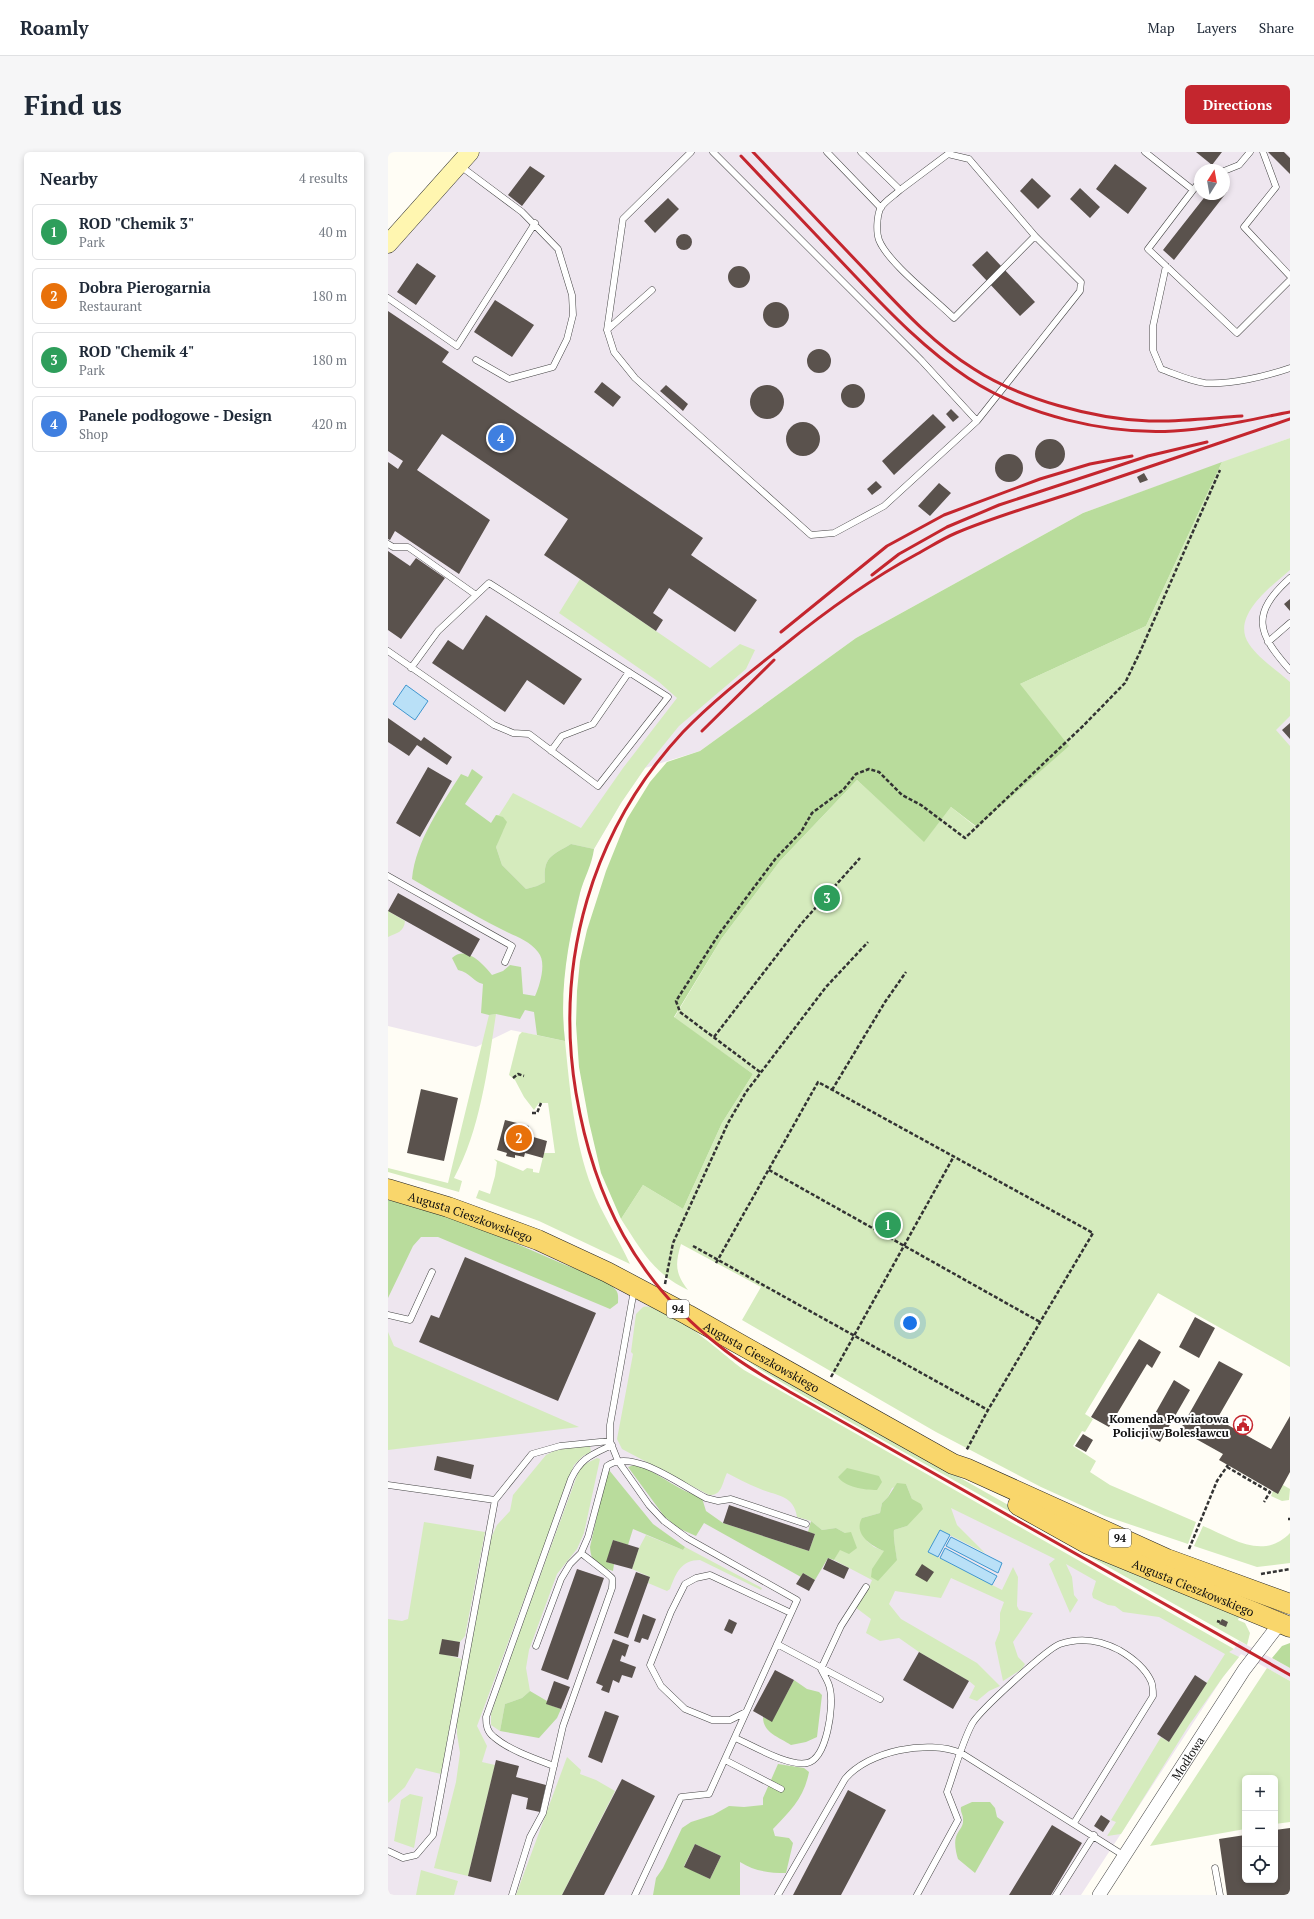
<!DOCTYPE html>
<meta charset="utf-8">
<style>
body{margin:0;font-family:"PT Serif",serif;background:#f6f6f7;color:#1f2937}
.controls{position:absolute;right:12px;bottom:12px;display:grid;overflow:hidden;border-radius:6px;box-shadow:0 2px 6px #0003}
.controls button{width:36px;height:36px;display:grid;place-items:center;padding:0;border:0;border-bottom:1px solid #e0e1e3;background:#fff;color:#1f2937;font:20px sans-serif}
.compass{position:absolute;left:806px;top:12px;width:36px;height:36px;border-radius:50%;background:#fff;box-shadow:0 2px 6px #0003;rotate:11deg}
.you{position:absolute;left:522px;top:1171px;width:14px;height:14px;margin:-10px;border:3px solid #fff;border-radius:50%;background:#1a73e8;box-shadow:0 0 0 6px #1a73e833}
.badge{display:grid;place-items:center;width:26px;height:26px;border-radius:50%;background:#c4262e;color:#fff;font-size:13px;font-weight:700}
.pin{position:absolute;translate:-50% -50%;border:2px solid #fff;box-shadow:0 1px 4px #0006}
.list{margin:0;padding:0;list-style:none}
h2{display:flex;justify-content:space-between;align-items:center;height:52px;margin:0;padding:0 16px;font-size:17px}
h2 small{font-size:13px;font-weight:400;color:#747a83}
.list li{display:grid;grid-template-columns:26px 1fr auto;gap:12px;align-items:center;box-sizing:border-box;height:56px;margin:0 8px 8px;padding:0 8px;border:1px solid #e0e1e3;border-radius:6px}
.list b{display:block;font-size:15px;white-space:nowrap}
.list p{margin:0;font-size:13px;white-space:nowrap;color:#747a83}
.list em{font-size:13px;font-style:normal;color:#747a83}
.icon{flex:none;width:22px;height:22px;fill:none;stroke:currentColor;stroke-width:2;stroke-linecap:round;stroke-linejoin:round}
.map{position:relative;flex:none;width:902px;height:1743px;overflow:hidden;border-radius:6px}
header{display:flex;align-items:center;gap:24px;box-sizing:border-box;height:56px;padding:0 20px;background:#fff;border-bottom:1px solid #e0e1e3}
header strong{font-size:19px}
nav{display:flex;gap:22px;margin-inline-start:auto;font-size:14px}
.intro{display:flex;align-items:center;justify-content:space-between;box-sizing:border-box;height:96px;padding:0 24px}
h1{margin:0;font-size:28px}
.button{padding:10px 18px;border-radius:6px;background:#c4262e;color:#fff;font-size:14px;font-weight:700}
main{display:flex;gap:24px;padding:0 24px}
aside{flex:1;background:#fff;border-radius:6px;box-shadow:0 2px 6px #0003}
.map>svg:first-child{display:block}
.industrial{fill:#eee6ef;fill-rule:evenodd}
.green{fill:#d5ebbd;fill-rule:evenodd}
.forest{fill:#b9dc9c;fill-rule:evenodd}
.water{fill:#b9e0f7;stroke:#3f96cf}
.building{fill:#5a524d}
.lines{fill:none;stroke-linecap:round;stroke-linejoin:round}
.service-casing{stroke:#444;stroke-width:7}
.minor-casing{stroke:#444;stroke-width:14}
.secondary-casing{stroke:#333;stroke-width:19}
.primary-casing{stroke:#222;stroke-width:21}
.path{stroke:#333;stroke-width:2.5;stroke-dasharray:4 2;stroke-linecap:butt}
.service{stroke:#fff;stroke-width:6}
.minor{stroke:#fff;stroke-width:13}
.secondary{stroke:#fff6b0;stroke-width:18}
.primary{stroke:#f9d66b;stroke-width:20}
.rail{stroke:#c4262e;stroke-width:3}
.labels{text-anchor:middle;dominant-baseline:central;stroke-width:4;stroke-linejoin:round;paint-order:stroke}
.shield{fill:#fff;stroke:#585858;stroke-width:1}
.shield-label{font-size:11px;font-weight:bold;fill:#111}
.street-label{font-size:12px;fill:#111;stroke:#fff}
.poi-label{font-size:12px;font-weight:bold;fill:#111;stroke:#fff;text-anchor:end}
</style>
<header>
<strong>Roamly</strong>
<nav><a>Map</a><a>Layers</a><a>Share</a></nav>
</header>
<div class="intro"><h1>Find us</h1><a class="button">Directions</a></div>
<main>
<aside>
<h2>Nearby<small>4 results</small></h2>
<ul class="list">
<li><span class="badge" style="background:#2e9e5b">1</span><div><b>ROD &quot;Chemik 3&quot;</b><p>Park</p></div><em>40 m</em></li>
<li><span class="badge" style="background:#e8710a">2</span><div><b>Dobra Pierogarnia</b><p>Restaurant</p></div><em>180 m</em></li>
<li><span class="badge" style="background:#2e9e5b">3</span><div><b>ROD &quot;Chemik 4&quot;</b><p>Park</p></div><em>180 m</em></li>
<li><span class="badge" style="background:#3f7fe0">4</span><div><b>Panele podłogowe - Design</b><p>Shop</p></div><em>420 m</em></li>
</ul>
</aside>
<div class="map">
<svg width="902" height="1743" viewBox="0 0 902 1743">
<rect width="100%" height="100%" fill="#fffdf5"/>
<!-- industrial -->
<path class="industrial" d="M82 0H902V286L695 361 468 486 312 599 257 616 233 651 206 697 193 737 180 795 175 834V867L177 889 123 878 88 895 0 874V92ZM812 18H836V42H812Z
M902 387V599L794 478Z
M0 1048 29 1054 145 1097 271 1157 255 1171 841 1499 846 1497 851 1489 893 1511 902 1516V1529L853 1502 835 1525 693 1743H0Z"/>
<!-- green -->
<path class="green" d="M902 286V418C884 434 842 464 861 492 871 507 889 518 902 530V564L888 578 902 594V1215L770 1141 697 1262 705 1267 697 1280 694 1279 685 1294 708 1309 702 1320 722 1333 808 1370 800 1392 717 1364 653 1335 548 1280 354 1168 373 1135 293 1092C287 1112 287 1121 300 1138 266 1122 253 1098 233 1067L255 1033 295 1057 334 971 365 922 286 866 334 786 392 709 469 628 536 689 563 655 588 675 632 532 758 474 834 310Z
M192 427 322 516 352 492 367 498 358 517 291 574 257 616 233 651 206 697 183 692C163 704 155 705 157 730L149 734 138 737 114 713 108 695 112 683 116 677 108 663H111L125 641 193 676 235 616 289 546 271 530 171 461Z
M0 759 17 769C16 780 9 781 0 785Z
M108 862C100 915 92 979 66 1026L74 1029 71 1040 0 1020V1016L60 1031 101 863Z
M134 880 177 889C182 938 186 989 204 1036 214 1062 230 1086 242 1112L151 1069 88 1046 91 1038 102 1042 107 1024 109 1010 106 1007 135 1019 139 1016 145 1017V1020L151 1021 156 1001H167L160 951H151L146 958 136 945 127 928 121 923 131 883Z
M255 1155C278 1149 336 1204 356 1218L846 1497 841 1500 851 1505 835 1525 801 1573 733 1682 719 1684 728 1670 723 1668 773 1585 781 1590 837 1502 771 1465 735 1460 727 1454 720 1453 705 1446 704 1442 708 1429 678 1412 684 1425 686 1443 690 1448 682 1461 661 1412 667 1407 563 1356 569 1373 597 1401 552 1378 540 1400 614 1438 625 1415 630 1425 629 1454 631 1458 645 1461 625 1490 630 1505 637 1512 634 1517 615 1529 607 1491 612 1478V1461L616 1450 563 1426 553 1446 507 1439 501 1452 513 1467 589 1511 612 1534 601 1539 589 1549 581 1546 587 1534 581 1529 531 1500 511 1486 492 1489 478 1481 483 1467 467 1455 479 1440 484 1428 446 1408 452 1397 457 1381 448 1376 434 1378 423 1369 409 1365C406 1342 387 1344 370 1336 360 1332 349 1326 339 1321 334 1331 334 1344 321 1343L234 1297 229 1287 245 1202 243 1200 248 1162ZM518 1332 524 1347 519 1374 506 1378C505 1386 508 1400 509 1408L496 1399 486 1395 479 1389 474 1366 492 1361 494 1351 500 1345 504 1336Z
M0 1180 6 1194 191 1275 0 1298Z
M342 1196 670 1381 763 1428 852 1463 850 1468 857 1471 862 1481 859 1493 423 1248 371 1217Z
M189 1294H202L203 1300 195 1304 186 1313 89 1574 99 1594 94 1610 107 1613 80 1724 46 1716 68 1630 72 1601 69 1582V1568L103 1386 109 1373 122 1359 125 1343 158 1303 166 1299Z
M209 1306 212 1307 196 1381 189 1397 169 1422 141 1498 138 1516 142 1539 134 1546 117 1552 112 1579 103 1573V1562L120 1511 190 1321 195 1313Z
M895 1333 902 1337 901 1348 894 1349 883 1344 885 1339Z
M36 1370 97 1380 77 1484 72 1490 54 1488 52 1501 74 1507 53 1622 28 1616 17 1635 0 1651V1467L14 1469 20 1467Z
M815 1374C844 1386 875 1409 902 1381V1411L869 1415 806 1394Z
M258 1383 295 1398 297 1395 374 1436 373 1438 312 1408C293 1408 288 1421 282 1437L279 1439 260 1431 262 1425 244 1417 251 1396Z
M879 1516 902 1529V1670L887 1672V1626H857V1677L762 1694Z
M179 1605 193 1618 192 1622 208 1628 227 1639 174 1743H128Z
M22 1642 35 1645 26 1696 6 1689 13 1648Z
M33 1718 70 1729 66 1743H28Z"/>
<!-- forest -->
<path class="forest" d="M834 310 758 474 632 532 681 594 589 675 563 655 536 690 469 628 392 709 334 786 286 865 365 922 334 971 295 1057 255 1033 233 1067 213 1021 201 970 191 915 188 872 189 839 192 809 199 778 218 719 239 667 262 630 279 610 312 599 468 486 695 361Z
M84 617 95 625 77 652 103 671 108 663 115 665 119 670 108 695 114 713 138 737 149 734 157 730C155 705 163 704 183 692L206 697C204 713 196 726 192 741 180 790 171 839 177 889L149 883 146 860 137 858 132 867 108 862 101 863 93 861 95 832C84 829 83 821 70 818L64 806C78 793 95 812 104 823L115 819 122 813 133 815 135 842 147 844C152 833 159 810 150 800 141 788 126 784 113 777 83 762 54 744 24 727 28 688 53 654 73 622L80 625Z
M0 1048C61 1060 118 1087 175 1112 188 1117 218 1127 227 1137 231 1141 230 1146 230 1151L222 1157 50 1085H33L25 1094 0 1146Z
M246 1313C261 1316 274 1326 288 1334 296 1339 305 1342 314 1346L318 1359 335 1371 421 1399 427 1382 420 1380 423 1369 434 1378 448 1376 457 1381 463 1380 469 1396 461 1402 452 1398 446 1408 440 1406 427 1428 415 1421 413 1425 316 1371 308 1384 290 1376 276 1364 240 1315Z
M459 1316 491 1324 494 1330 489 1338C476 1338 457 1335 450 1325Z
M221 1318 265 1372 297 1395 295 1398 245 1377 240 1393 225 1388 219 1410 226 1412 225 1419C210 1414 203 1412 202 1395L219 1319Z
M509 1331 518 1332 524 1347 533 1352 535 1357 519 1374 506 1378C505 1385 508 1400 509 1408L490 1429 483 1425 484 1417 496 1399C483 1394 465 1382 474 1366L492 1361 494 1351 500 1345Z
M902 1491V1516L884 1506 894 1494Z
M406 1528 419 1537 431 1540 434 1543 429 1585 418 1590 403 1593C391 1585 375 1581 375 1565L384 1569Z
M142 1539 159 1549V1552L173 1557 169 1566 151 1586 112 1579 117 1552 134 1546Z
M390 1612 416 1616 421 1620C416 1646 403 1658 385 1677L387 1684 401 1686 405 1691 398 1721C381 1721 366 1719 352 1710V1743H265L268 1726 275 1716 294 1676 303 1670 325 1663 341 1654 356 1655 375 1653V1646ZM307 1692 333 1704 322 1727 296 1714Z
M584 1650H602L607 1656 609 1665 616 1670 587 1721 570 1707C568 1701 566 1691 568 1685 570 1678 576 1675 575 1667 575 1662 572 1660 573 1655Z"/>
<!-- water -->
<path class="water" d="M18 533 40 549 27 568 5 552Z
M552 1378 562 1383 550 1405 540 1400Z
M563 1385 614 1411 610 1421 558 1394Z
M557 1396 609 1424 604 1433 552 1406Z"/>
<!-- building -->
<path class="building" d="M808 0H834L824 13Z
M880 0H896L902 6V22Z
M727 12 759 36 740 62 708 37Z
M142 14 157 24 134 54 120 43Z
M644 26 663 44 650 57 632 39Z
M692 36 712 55 702 66 682 47Z
M836 37 839 40 786 108 775 98 819 42H836Z
M280 46 291 57 267 81 256 69Z
M288 90a8 8 0 1 1 16 0a8 8 0 1 1-16 0Z
M599 99 647 150 632 164 584 113Z
M29 111 48 124 28 153 9 140Z
M340 125a11 11 0 1 1 22 0a11 11 0 1 1-22 0Z
M107 148 146 173 124 205 86 180Z
M375 163a13 13 0 1 1 26 0a13 13 0 1 1-26 0Z
M0 159 61 200 54 210 315 386 303 403 369 448 347 480 281 436 265 461 275 468 268 479 192 427 156 403 180 367 54 282 29 318 102 368 71 422 7 379 2 388 0 387V310L10 317 15 309 0 299Z
M419 209a12 12 0 1 1 24 0a12 12 0 1 1-24 0Z
M214 230 233 245 225 255 206 240Z
M453 244a12 12 0 1 1 24 0a12 12 0 1 1-24 0Z
M362 250a17 17 0 1 1 34 0a17 17 0 1 1-34 0Z
M278 233 300 252 295 259 272 239Z
M563 257 571 265 565 270 558 262Z
M545 262 558 275 506 323 494 309Z
M398 287a17 17 0 1 1 34 0a17 17 0 1 1-34 0Z
M647 302a15 15 0 1 1 30 0a15 15 0 1 1-30 0Z
M607 316a14 14 0 1 1 28 0a14 14 0 1 1-28 0Z
M756 321 760 328 752 331 749 325Z
M488 329 494 335 484 343 479 337Z
M551 331 563 341 542 364 530 354Z
M0 399 22 414 28 406 57 426 13 487 0 478Z
M902 447V459L896 452Z
M98 463 194 527 176 553 139 528 117 560 44 511 60 488 75 498Z
M0 566 33 589 36 585 64 605 59 613 29 593 21 604 0 590Z
M902 571V587L894 578Z
M40 615 64 629 32 685 8 671Z
M10 741 92 787 82 805 0 759Z
M33 937 70 946 56 1009 19 1001Z
M117 968 141 974 139 979 143 980 142 984 159 989 155 1006 137 1001 136 1005 127 1003V1006L118 1004 119 1001 109 998Z
M77 1105 208 1161 170 1249 31 1190 43 1163 51 1166Z
M807 1165 827 1176 811 1206 791 1195Z
M751 1187 773 1200 764 1216 759 1212 721 1275 703 1265Z
M831 1209 855 1222 829 1267 883 1297 902 1264V1320L890 1342 831 1308 835 1302 792 1278Z
M786 1228 802 1238 772 1290 756 1281Z
M695 1282 705 1288 698 1300 687 1294Z
M49 1304 86 1313 83 1327 46 1318Z
M341 1353 427 1382 421 1399 335 1371Z
M225 1388 251 1396 244 1417 218 1410Z
M440 1406 461 1416 456 1427 435 1417Z
M534 1412 546 1420 539 1430 527 1423Z
M189 1417 216 1426 180 1528 153 1518Z
M248 1420 262 1425 240 1486 226 1481Z
M415 1421 427 1428 421 1439 408 1432Z
M255 1462 268 1467 260 1488 254 1486 252 1491 246 1489Z
M341 1467 349 1471 344 1482 336 1478Z
M834 1467 840 1470 838 1475 831 1472Z
M54 1487 72 1490 70 1505 51 1502Z
M225 1487 241 1493 237 1505 234 1503 232 1509 248 1515 244 1526 234 1523 231 1531 225 1528 221 1541 213 1538 215 1534 208 1531Z
M531 1500 581 1529 565 1557 515 1528Z
M387 1518 406 1528 384 1570 365 1559Z
M807 1523 819 1531 781 1590 769 1582Z
M166 1529 182 1535 173 1557 158 1552Z
M217 1559 231 1564 214 1611 200 1605Z
M108 1608 131 1614 128 1625 158 1633 152 1660 138 1657 140 1646 124 1642 103 1730 80 1724Z
M234 1627 267 1644 216 1743H174Z
M460 1638 498 1658 453 1743H405Z
M713 1663 722 1669 715 1680 706 1674Z
M664 1673 694 1691 663 1743H621Z
M902 1676V1743H839L831 1687 857 1683V1728H887V1678Z
M307 1692 333 1704 322 1727 296 1715Z"/>
<g class="lines">
<defs>
<path id="service" d="M303 0 235 67 219 178 226 200 247 226 423 383 446 381 496 354 589 269 692 139 693 130 647 84 581 7 560 2 512 38 473 0
M325 0 533 208 589 269
M439 0 493 56
M757 0 805 38
M875 0 888 35 856 75 902 124
M71 13 134 60 170 97 184 143 185 163 179 187 165 215 121 227 88 208
M836 19 851 13 862 0
M812 29 760 97 849 181 902 128
M512 38C507 43 495 50 492 57 489 65 488 80 491 88 500 111 547 147 566 166L647 84
M778 114 765 174V198L773 217C787 222 802 229 817 231 842 233 879 224 902 216
M0 146 69 194 147 71
M219 178 264 138
M0 392 5 395H20L88 443
M902 426C862 462 869 481 902 518
M880 490 902 471
M0 499 106 573 125 581 141 582 210 634 280 545 101 431 50 479 23 516
M163 599 174 584 205 572 241 520
M0 724 124 794 117 810
M246 1138 222 1273V1289L230 1309 261 1353 276 1369 299 1386 409 1448 321 1642 293 1645 247 1743
M0 1163 22 1168 44 1120
M0 1333 107 1348 144 1302 172 1294 222 1289
M389 1492 492 1547
M148 1494 173 1427 182 1412 193 1401
M358 1560 342 1568H324L297 1557 273 1534 262 1513 283 1460 297 1432 308 1426 322 1423 403 1461
M347 1586C364 1593 400 1615 419 1611 439 1607 446 1554 442 1537 441 1530 436 1523 433 1517L453 1474 478 1435
M337 1608 393 1637
M166 1614C147 1607 121 1598 106 1585 99 1580 98 1573 98 1565L183 1327C193 1306 203 1303 224 1293
M0 1699 15 1706 28 1703 45 1683 107 1348
M827 1716 832 1743
M124 1743 142 1685 155 1661 175 1574 224 1436C224 1433 225 1429 224 1426 223 1424 198 1405 193 1401L200 1385 219 1314C244 1295 294 1334 318 1346L330 1349 343 1347 418 1372
M390 1743 457 1627C480 1599 540 1587 573 1601L735 1703
M529 1743 570 1668 559 1640C567 1618 573 1593 584 1572 591 1559 660 1496 672 1492 692 1485 712 1488 731 1498 743 1505 757 1516 763 1529 765 1533 765 1539 765 1544L686 1671
M668 1743 706 1683"/>
<g id="minor">
<path id="s1" d="M711 1743 856 1518 892 1471"/>
</g>
<path id="secondary" d="M0 92 82 0"/>
<g id="primary">
<path id="s2" d="M0 1037 60 1055 150 1088 219 1120 300 1163 565 1312 580 1317 779 1407 902 1452"/>
<path id="s3" d="M630 1353 700 1392 902 1475"/>
</g>
</defs>
<!-- service casing -->
<use href="#service" class="service-casing"/>
<!-- minor casing -->
<use href="#minor" class="minor-casing"/>
<!-- secondary casing -->
<use href="#secondary" class="secondary-casing"/>
<!-- primary casing -->
<use href="#primary" class="primary-casing"/>
<!-- path -->
<path class="path" d="M326 885 413 772 472 706
M372 920 292 860 288 849 331 782 388 706 413 680 424 661 455 638 468 622 481 617 491 620 514 643 533 653 577 686 695 574 737 531 752 500 832 318
M125 926 130 922 136 924
M444 938 497 850 518 820
M144 961H149L153 951
M381 1018 652 1170
M305 1094 600 1258
M328 1111 430 930 705 1081 600 1258 578 1299
M277 1132 285 1091 340 971 358 940 438 835 480 790
M443 1225 566 1004
M839 1315 882 1340 876 1350
M900 1367H902
M801 1397 829 1329 840 1313
M873 1422 902 1417
M829 1469 832 1470"/>
<!-- service -->
<use href="#service" class="service"/>
<!-- minor -->
<use href="#minor" class="minor"/>
<!-- secondary -->
<use href="#secondary" class="secondary"/>
<!-- primary -->
<use href="#primary" class="primary"/>
<!-- rail -->
<path class="rail" d="M365 0C402 39 440 79 477 118 511 154 544 191 586 217 632 247 706 267 761 269 792 270 823 266 854 264
M353 4C392 45 430 85 468 125 503 162 538 198 580 226 636 263 719 283 786 279 825 277 864 267 902 260
M902 267C832 291 763 314 693 338 651 352 608 364 568 381 554 387 542 395 529 402 481 428 438 459 395 494 361 521 326 548 295 580 204 678 166 809 188 941 206 1047 248 1130 334 1196 355 1213 379 1226 402 1240L902 1523
M484 423 511 402 559 375 611 353 760 304 819 290
M393 480 499 394 556 363 652 327 702 312 744 304
M314 579 386 508"/>
</g>
<!-- icons -->
<defs>
<symbol id="civic-ring" viewBox="-11 -11 22 22"><circle r="9.5" fill="#fff" stroke="#c4262e" stroke-width="1.5"/><path d="M-.6-6.5H3V-4.5H.6V-3L4-1V1h2V6H-6V1h2V-1L-.6-3ZM-1.2 2.5V6h2.4V2.5Z" fill="#c4262e"/></symbol>
</defs>
<g fill-rule="evenodd">
<use href="#civic-ring" x="844" y="1262" width="22" height="22"/>
</g>
<g class="labels">
<!-- shield labels -->
<g class="shield">
<rect x="279" y="1148" width="22" height="18" rx="3"/>
<rect x="721" y="1377" width="22" height="18" rx="3"/>
</g>
<g class="shield-label">
<text x="290" y="1157">94</text>
<text x="732" y="1386">94</text>
</g>
<!-- street labels -->
<g class="street-label">
<text stroke="none"><textPath href="#s2" startOffset="87">Augusta Cieszkowskiego</textPath></text>
<text stroke="none"><textPath href="#s2" startOffset="411">Augusta Cieszkowskiego</textPath></text>
<text stroke="none"><textPath href="#s3" startOffset="194">Augusta Cieszkowskiego</textPath></text>
<text stroke="none"><textPath href="#s1" startOffset="163">Modłowa</textPath></text>
</g>
<!-- poi labels -->
<g class="poi-label">
<text x="841" y="1266">Komenda Powiatowa<tspan x="841" dy="14">Policji w Bolesławcu</tspan></text>
</g>
</g>
</svg>
<div class="controls">
<button>+</button>
<button>−</button>
<button><svg class="icon" aria-label="locate" viewBox="0 0 24 24"><circle cx="12" cy="12" r="6"/><path d="M12 2v4M12 18v4M2 12h4M18 12h4"/></svg></button>
</div>
<svg class="compass" viewBox="-18 -18 36 36"><path d="M0-13l5 13h-10z" fill="#e53935"/><path d="M0 13l5-13h-10z" fill="#747a83"/></svg>
<div class="you"></div>
<div class="pin badge" style="left:500px;top:1073px;background:#2e9e5b">1</div>
<div class="pin badge" style="left:131px;top:986px;background:#e8710a">2</div>
<div class="pin badge" style="left:439px;top:746px;background:#2e9e5b">3</div>
<div class="pin badge" style="left:113px;top:286px;background:#3f7fe0">4</div>
</div>
</main>
